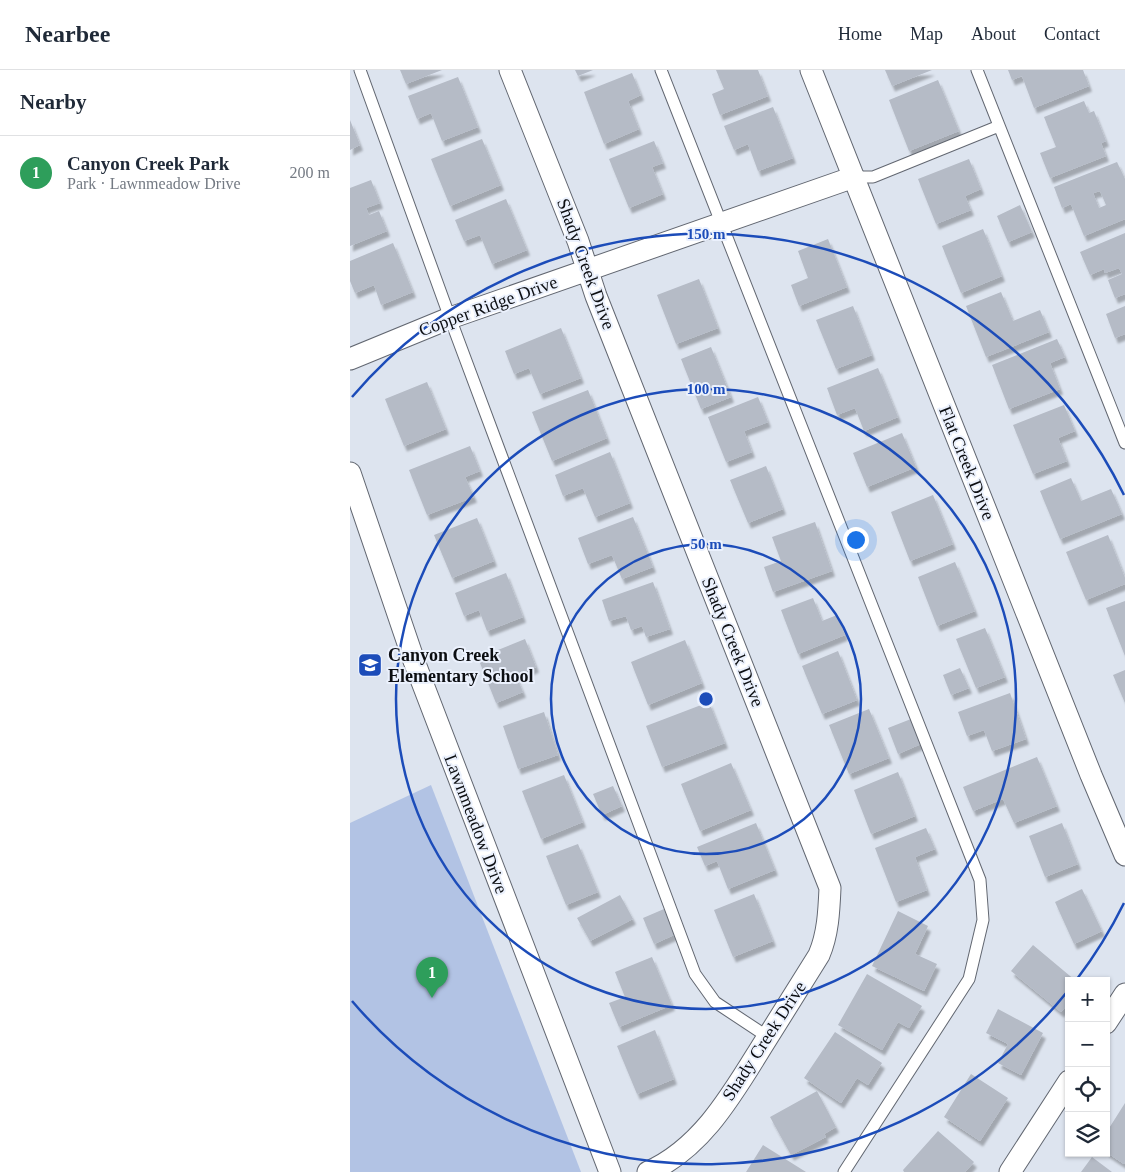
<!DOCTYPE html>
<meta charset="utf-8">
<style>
body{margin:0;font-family:"Times New Roman",serif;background:#f2f2f3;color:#1f2937}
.controls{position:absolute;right:15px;bottom:15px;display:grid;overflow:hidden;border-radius:0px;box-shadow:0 1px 4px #0004}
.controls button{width:45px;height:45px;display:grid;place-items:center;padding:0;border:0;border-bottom:1px solid #e0e1e3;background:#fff;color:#1f2937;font:25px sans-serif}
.you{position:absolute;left:505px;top:469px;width:18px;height:18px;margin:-12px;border:4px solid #fff;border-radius:50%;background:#1a73e8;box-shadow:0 0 0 8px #1a73e833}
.badge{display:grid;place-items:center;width:32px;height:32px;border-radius:50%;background:#1c4cb9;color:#fff;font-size:16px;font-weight:700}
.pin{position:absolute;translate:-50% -41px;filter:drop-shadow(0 1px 2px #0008)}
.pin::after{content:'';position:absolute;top:26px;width:18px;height:15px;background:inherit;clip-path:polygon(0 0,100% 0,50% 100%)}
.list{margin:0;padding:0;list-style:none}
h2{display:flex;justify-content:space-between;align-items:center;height:65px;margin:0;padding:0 20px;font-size:21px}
h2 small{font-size:16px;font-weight:400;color:#747a83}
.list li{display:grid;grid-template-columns:32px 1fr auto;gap:15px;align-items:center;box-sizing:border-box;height:75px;padding:0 20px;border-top:1px solid #e0e1e3}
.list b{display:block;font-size:19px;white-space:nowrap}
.list p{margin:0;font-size:16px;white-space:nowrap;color:#747a83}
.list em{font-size:16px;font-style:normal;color:#747a83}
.icon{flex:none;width:28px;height:28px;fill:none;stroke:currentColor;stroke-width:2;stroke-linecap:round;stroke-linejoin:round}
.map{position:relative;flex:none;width:775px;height:1102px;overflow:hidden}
header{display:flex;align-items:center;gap:30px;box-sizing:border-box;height:70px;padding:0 25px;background:#fff;border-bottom:1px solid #e0e1e3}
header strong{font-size:24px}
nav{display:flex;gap:28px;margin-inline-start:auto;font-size:18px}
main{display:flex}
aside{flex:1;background:#fff}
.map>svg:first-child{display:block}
.green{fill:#b2c3e4}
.building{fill:#b5bbc6;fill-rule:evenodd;filter:url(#shadow)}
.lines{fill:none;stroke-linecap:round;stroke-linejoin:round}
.service-casing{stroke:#626771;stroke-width:13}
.minor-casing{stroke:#626771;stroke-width:23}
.service{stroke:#fff;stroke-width:11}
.minor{stroke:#fff;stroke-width:21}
.ring{fill:none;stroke:#1c4cb9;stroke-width:2.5}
.labels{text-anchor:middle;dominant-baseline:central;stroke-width:4;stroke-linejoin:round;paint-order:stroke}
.street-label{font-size:18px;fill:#0c0e12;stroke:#ebf1fd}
.poi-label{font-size:18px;font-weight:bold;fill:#0c0e12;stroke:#ebf1fd;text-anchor:start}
.centre{fill:#1c4cb9;stroke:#ebf1fd;stroke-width:2.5}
.ring-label{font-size:15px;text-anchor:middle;font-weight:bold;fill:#1c4cb9;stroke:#ebf1fd;stroke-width:4;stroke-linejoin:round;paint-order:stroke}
</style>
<header>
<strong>Nearbee</strong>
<nav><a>Home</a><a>Map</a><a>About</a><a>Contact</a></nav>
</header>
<main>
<aside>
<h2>Nearby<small></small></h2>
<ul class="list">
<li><span class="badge" style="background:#2e9e5b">1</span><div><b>Canyon Creek Park</b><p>Park · Lawnmeadow Drive</p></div><em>200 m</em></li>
</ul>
</aside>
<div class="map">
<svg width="775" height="1102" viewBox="0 0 775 1102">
<defs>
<filter id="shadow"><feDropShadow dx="3" dy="5.5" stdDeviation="1" flood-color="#0004"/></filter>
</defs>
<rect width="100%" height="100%" fill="#dde4ef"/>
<!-- green -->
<path class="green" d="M81 715 231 1102H0V753Z"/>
<!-- building -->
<path class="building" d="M50 0H92L56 14Z
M225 0H243L228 6Z
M366 0H408L418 26 370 45 362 24 374 19Z
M535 0H582L542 16Z
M658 0H733L739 16 684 38 672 6 662 10Z
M282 3 291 25 278 31 289 59 254 74 234 22Z
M108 7 128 57 92 71 81 43 67 49 58 26Z
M588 10 609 61 559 81 539 30Z
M734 31 739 43 744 41 756 71 751 73 756 86 700 108 690 83 706 77 694 47Z
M423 37 443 88 408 101 398 74 384 80 374 56Z
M0 50 10 75 0 80Z
M132 69 151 115 100 136 81 89Z
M304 71 313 93 302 97 313 124 279 138 259 89Z
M619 89 631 119 615 126 621 140 586 154 568 109Z
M767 92 775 109V149L734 166 721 134 712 138 704 117ZM750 121 756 135 749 138 743 123Z
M21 110 30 133 16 138 19 145 29 141 37 161 0 176V118Z
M156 129 177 180 142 194 130 165 114 171 105 150Z
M670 135 682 162 658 172 647 146Z
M633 159 652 206 611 223 592 176Z
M775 163V224L765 228 758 210 772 204 769 198 755 203 754 199 740 205 730 182Z
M478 169 497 217 449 236 441 215 458 208 448 181Z
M43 173 63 222 31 235 24 215 5 223 0 211V191Z
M349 209 368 258 326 274 307 225Z
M651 222 663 251 690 240 699 262 636 287 616 236Z
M503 236 522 285 486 299 466 250Z
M775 236V264L765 268 756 244Z
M211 258 231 308 190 324 179 298 164 304 155 281Z
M707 269 715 287 700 293 710 319 659 339 642 295Z
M361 277 381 327 351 339 331 289Z
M528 298 548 347 514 361 505 338 487 345 477 318Z
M77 312 96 359 54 376 35 329Z
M238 320 257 368 202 391 182 342Z
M408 327 418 352 394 361 402 382 376 392 358 347Z
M714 335 725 361 708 368 717 391 683 404 663 355Z
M552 363 566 397 517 417 503 383Z
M120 376 130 401 115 407 124 427 77 445 59 400Z
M260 382 280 433 245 447 233 418 213 426 205 405Z
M416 396 433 439 398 453 380 410Z
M721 408 731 431 761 419 772 444 710 469 690 421Z
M583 425 603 474 560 491 541 442Z
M283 447 303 497 272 509 262 485 238 494 228 468Z
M127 448 144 491 102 508 84 465Z
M465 452 482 501 423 522 414 497 431 491 422 467Z
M758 465 775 508V514L736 530 716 482Z
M605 492 625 541 587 556 568 507Z
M156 503 173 547 137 561 129 540 114 546 105 523Z
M303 512 320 559 296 567 292 556 281 560 276 546 259 551 252 530Z
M463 528 472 551 487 545 495 565 448 584 431 540Z
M775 531V586L756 538Z
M635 558 655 607 626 618 606 569Z
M175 569 186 597 166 606 173 622 146 633 128 588Z
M335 570 352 613 298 635 281 592Z
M488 581 507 630 472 644 452 596Z
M610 598 619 618 601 625 593 605Z
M775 600V633L763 605Z
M660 623 676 669 642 681 634 660 617 666 608 642Z
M359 632 375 673 312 697 296 656Z
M519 639 539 688 499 704 479 655Z
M194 642 208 685 168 699 153 656Z
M561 649 571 674 548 684 538 658Z
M687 687 707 736 664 753 653 729 623 741 613 717Z
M381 693 401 740 350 761 331 714Z
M548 702 565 746 521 764 504 720Z
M214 705 233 752 191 769 172 721Z
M263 716 272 736 252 745 243 724Z
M406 753 425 800 378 819 367 791 355 796 347 777Z
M712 753 728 794 695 807 679 766Z
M576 758 585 779 565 787 577 820 546 832 525 778Z
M228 774 248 822 216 835 196 786Z
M732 819 752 861 724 874 705 832Z
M404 824 423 871 383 887 364 840Z
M270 825 283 849 240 871 227 848Z
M314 839 324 865 304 874 293 848Z
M548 841 578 856 565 884 587 894 574 921 522 896Z
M683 875 726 911H719V933L711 942 661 901Z
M302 887 322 935 269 957 259 933 275 927 265 902Z
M517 904 572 936 559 958 548 952 532 980 488 955Z
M648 939 693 963 671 1005 648 993 658 974 636 963Z
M305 960 324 1009 287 1024 267 976Z
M485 962 532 993 518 1015 507 1008 491 1033 454 1008Z
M621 1004 658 1028 630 1071 594 1047Z
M467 1021 486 1057 474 1064 476 1067 441 1085 420 1047Z
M775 1033V1091L774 1094 756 1082V1063Z
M588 1061 624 1092 615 1102H554L553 1100Z
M413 1075 456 1102H396Z
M742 1087 762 1102H731Z"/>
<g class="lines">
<defs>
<path id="service" d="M10 0 100 248 345 904 365 932 418 967
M311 0 630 810 633 850 619 909 494 1102
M627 0 775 373
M504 107H523L649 56"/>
<path id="minor" d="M160 0 228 171 246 226 480 818C479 841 478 864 469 885 451 914 433 943 414 973 384 1021 353 1078 298 1102
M461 0 741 705 775 785
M0 289 100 248 504 107
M0 403 64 591 260 1102
M756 953 775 924
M660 1102 719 1011"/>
</defs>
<!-- service casing -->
<use href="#service" class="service-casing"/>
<!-- minor casing -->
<use href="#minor" class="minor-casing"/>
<!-- service -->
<use href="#service" class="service"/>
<!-- minor -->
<use href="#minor" class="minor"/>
</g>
<!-- distance rings -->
<g class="ring">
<circle cx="356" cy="629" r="155"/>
<circle cx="356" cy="629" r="310"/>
<path d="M774 833A465 465 0 0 1 727 909M717 922A465 465 0 0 1 2 931M2 327A465 465 0 0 1 774 425"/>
</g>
<!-- icons -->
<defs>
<symbol id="school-square" viewBox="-11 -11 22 22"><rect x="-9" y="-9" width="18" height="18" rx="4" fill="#1c4cb9" stroke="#ebf1fd"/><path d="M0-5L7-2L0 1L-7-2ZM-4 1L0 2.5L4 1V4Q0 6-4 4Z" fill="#fff"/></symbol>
</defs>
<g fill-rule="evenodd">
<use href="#school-square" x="6" y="581" width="28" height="28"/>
</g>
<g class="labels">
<!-- street labels -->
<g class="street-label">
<text transform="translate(236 194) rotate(70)">Shady Creek Drive</text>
<text transform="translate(138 236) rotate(-20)">Copper Ridge Drive</text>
<text transform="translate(617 393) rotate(68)">Flat Creek Drive</text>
<text transform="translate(383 572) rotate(68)">Shady Creek Drive</text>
<text transform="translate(126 754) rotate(69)">Lawnmeadow Drive</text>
<text transform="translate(414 971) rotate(-57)">Shady Creek Drive</text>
</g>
<!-- poi labels -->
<g class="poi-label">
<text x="38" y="585">Canyon Creek<tspan x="38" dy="21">Elementary School</tspan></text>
</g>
</g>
<circle cx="356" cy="629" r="8" class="centre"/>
<g class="ring-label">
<text x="356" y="169">150 m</text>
<text x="356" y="324">100 m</text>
<text x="356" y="479">50 m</text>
</g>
</svg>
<div class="controls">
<button>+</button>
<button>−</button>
<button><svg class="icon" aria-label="locate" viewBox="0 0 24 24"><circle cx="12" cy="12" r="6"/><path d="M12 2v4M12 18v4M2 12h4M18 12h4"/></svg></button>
<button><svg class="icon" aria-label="layers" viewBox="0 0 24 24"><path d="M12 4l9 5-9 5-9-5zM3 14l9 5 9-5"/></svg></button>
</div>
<div class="you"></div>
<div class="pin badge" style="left:82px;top:928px;background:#2e9e5b">1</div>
</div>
</main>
